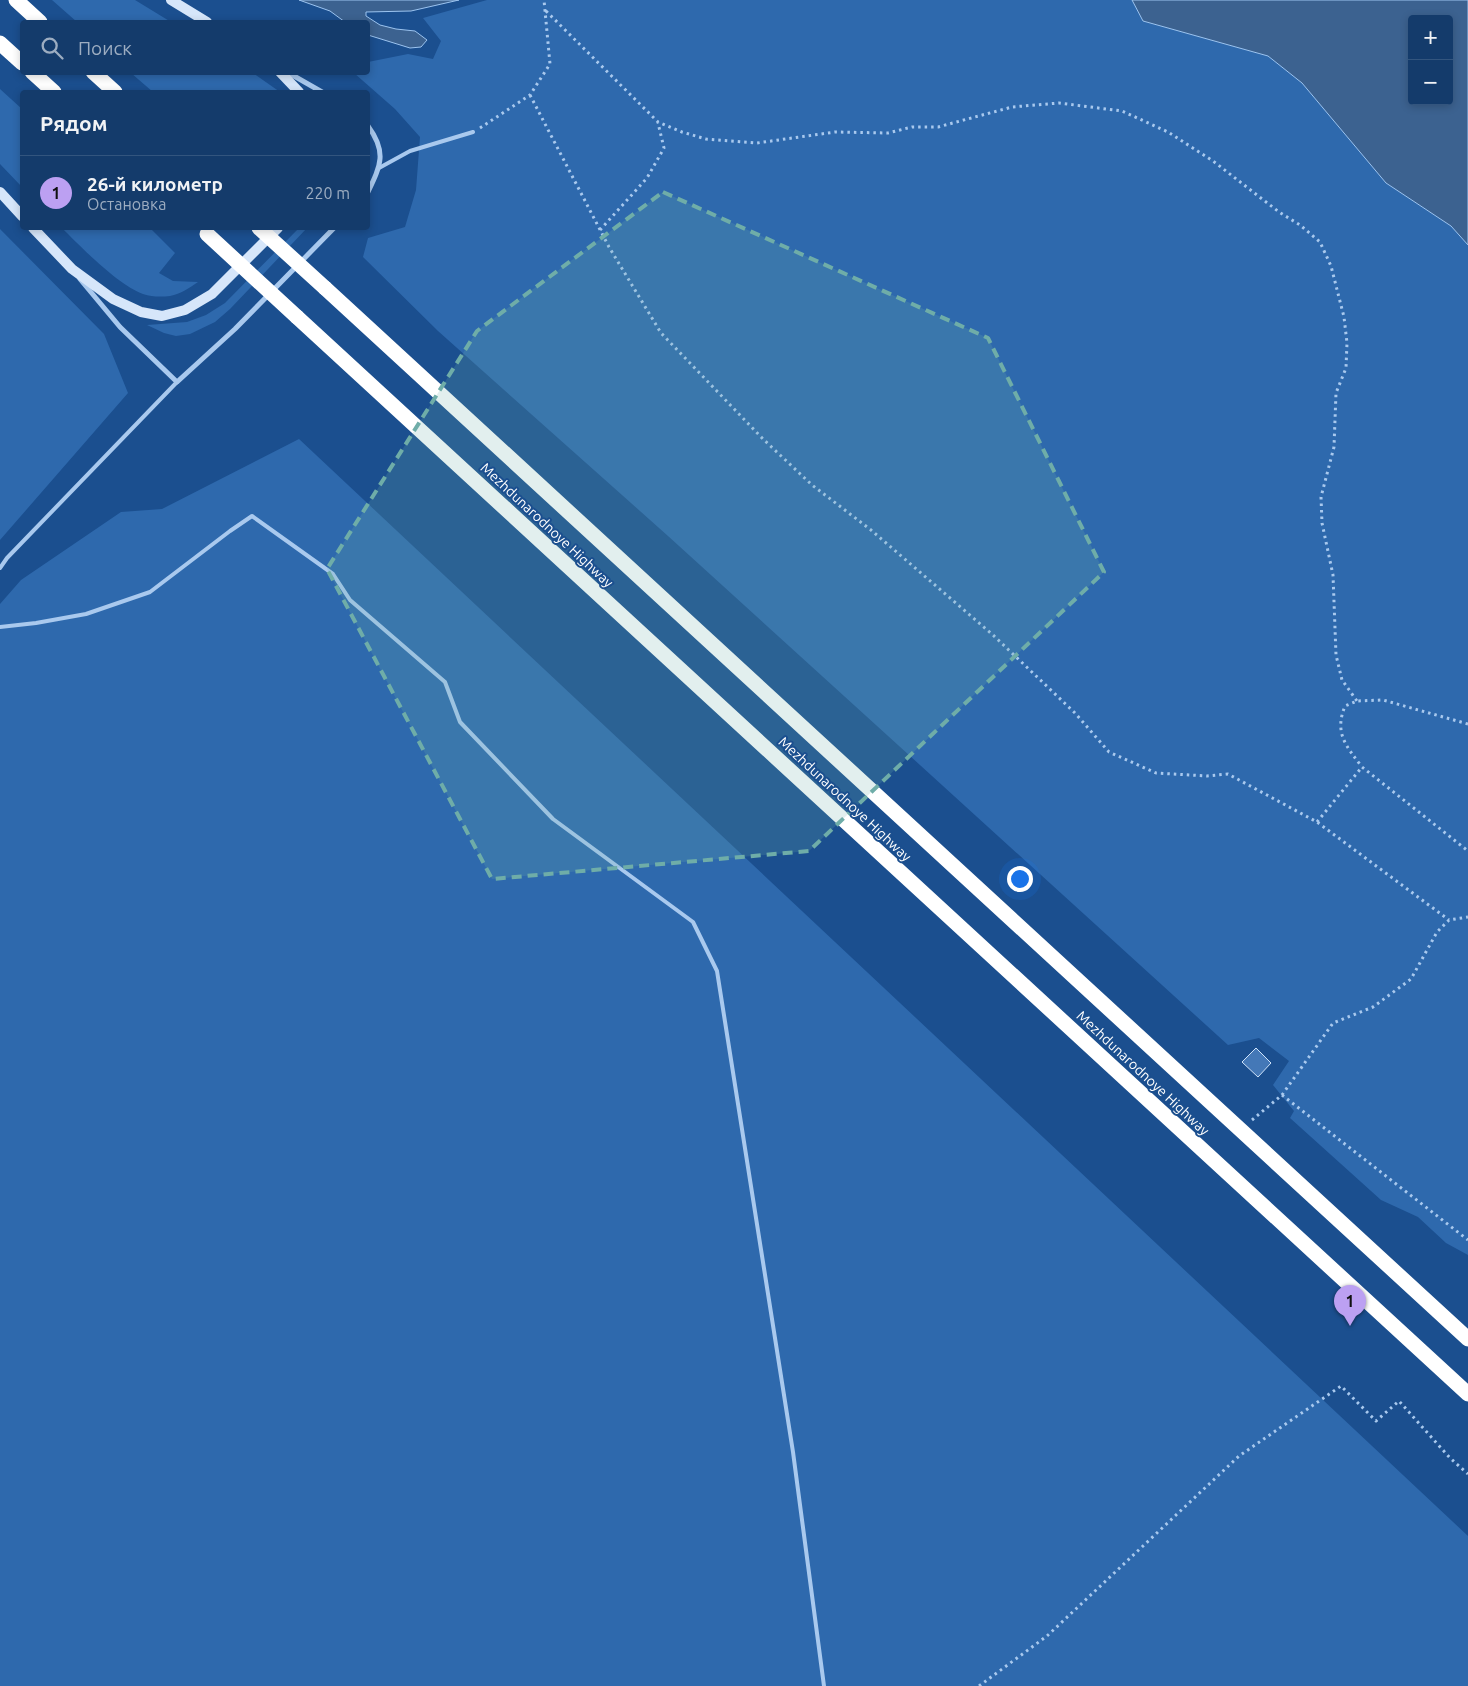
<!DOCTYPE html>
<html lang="ru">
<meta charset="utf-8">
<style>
body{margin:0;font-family:Ubuntu,sans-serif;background:#214673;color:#f1f3f6}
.controls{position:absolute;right:15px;top:15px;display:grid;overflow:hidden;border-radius:5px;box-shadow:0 2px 8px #0003}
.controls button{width:45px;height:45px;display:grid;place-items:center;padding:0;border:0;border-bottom:1px solid #33557e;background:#143b6b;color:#f1f3f6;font:25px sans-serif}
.you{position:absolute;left:1019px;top:878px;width:18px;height:18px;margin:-12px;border:4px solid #fff;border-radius:50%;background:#1a73e8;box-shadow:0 0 0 8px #1a73e833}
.badge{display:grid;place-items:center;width:32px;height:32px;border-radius:50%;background:#bca0f2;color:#111;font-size:16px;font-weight:700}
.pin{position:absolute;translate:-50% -41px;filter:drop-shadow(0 1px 2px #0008)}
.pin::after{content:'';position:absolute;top:26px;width:18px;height:15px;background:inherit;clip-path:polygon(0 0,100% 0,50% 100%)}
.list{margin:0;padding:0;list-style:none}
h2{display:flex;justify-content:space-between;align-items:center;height:65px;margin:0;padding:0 20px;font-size:21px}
h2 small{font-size:16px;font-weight:400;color:#9dadc1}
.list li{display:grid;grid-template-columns:32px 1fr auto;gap:15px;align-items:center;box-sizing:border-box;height:75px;padding:0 20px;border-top:1px solid #33557e}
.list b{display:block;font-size:19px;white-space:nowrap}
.list p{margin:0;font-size:16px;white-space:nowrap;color:#9dadc1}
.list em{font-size:16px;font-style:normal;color:#9dadc1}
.icon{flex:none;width:28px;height:28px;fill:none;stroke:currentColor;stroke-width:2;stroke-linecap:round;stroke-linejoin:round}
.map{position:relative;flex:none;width:1468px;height:1686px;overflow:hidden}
.search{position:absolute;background:#143b6b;box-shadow:0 2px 8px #0003;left:20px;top:20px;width:350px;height:55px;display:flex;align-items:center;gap:12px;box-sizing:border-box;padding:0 18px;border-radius:5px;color:#9dadc1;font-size:19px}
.panel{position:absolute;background:#143b6b;box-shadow:0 2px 8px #0003;left:20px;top:90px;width:350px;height:140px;border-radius:5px}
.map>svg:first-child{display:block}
.green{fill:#2e69ad}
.water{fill:#3c6290;stroke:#9cc4f0;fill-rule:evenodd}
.building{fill:#4478b7;stroke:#cfe3fa}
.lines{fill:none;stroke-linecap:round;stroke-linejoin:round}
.path{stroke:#a9c9ee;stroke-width:3;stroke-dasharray:2.5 4;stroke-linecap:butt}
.lane{stroke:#a9c9ee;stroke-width:4}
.street{stroke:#a9c9ee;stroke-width:5}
.secondary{stroke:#d6e6fa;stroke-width:10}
.highway{stroke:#fff;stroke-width:15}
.highway-bridge{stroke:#fff;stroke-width:15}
.marked{fill:#6fada8;fill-opacity:0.2;stroke:#6fada8;stroke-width:4;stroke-dasharray:10 6;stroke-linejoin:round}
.labels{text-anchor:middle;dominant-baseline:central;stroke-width:4;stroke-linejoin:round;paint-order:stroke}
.street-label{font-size:14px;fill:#fff;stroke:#1b4f8f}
</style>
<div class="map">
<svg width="1468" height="1686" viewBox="0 0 1468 1686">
<rect width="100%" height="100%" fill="#1b4f8f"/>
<!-- green -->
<path class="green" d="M52 0H135L171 22H77Z
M487 0H1132L1143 21 1268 56 1302 83 1386 183 1451 226 1468 245V1255L1446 1243 1418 1217 1381 1200 1290 1118 1294 1111 1273 1085 1289 1061 1259 1038 1228 1045 668 536 438 331 363 257 368 238 405 227 416 190 420 137 395 109 354 73 368 72V62L408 54 433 59 441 41 423 18Z
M131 73H253L280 92H153Z
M0 89 22 109V187L0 164Z
M62 228H150L175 253 159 273 173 281 198 282C189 288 181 294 170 296 161 297 152 297 143 294 118 285 81 247 62 228Z
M299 228H307L230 309 215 322 190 334 176 336 164 333 147 325 187 322 206 315 225 303Z
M0 229 104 334 128 393 0 540Z
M299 439 1468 1536V1686H0V604L21 580 121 512 162 509Z"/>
<!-- water -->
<path class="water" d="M299 0H459L411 11 366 12V16L380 25 396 29 415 31 427 40 421 47 410 48 368 35V22H345L330 11Z
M1132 0H1468V245L1451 226 1386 183 1302 83 1268 56 1143 21ZM1412 19H1449V101H1412Z"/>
<!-- building -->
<path class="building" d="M1256 1048 1271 1063 1258 1077 1242 1062Z"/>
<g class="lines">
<!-- path -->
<path class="path" d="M546 11 658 122 682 132 706 139 757 143 835 132 888 133 912 127H938L1012 107 1059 103 1122 111 1168 132 1213 161 1279 212 1300 225 1320 242 1331 266 1344 317 1347 343 1346 368 1336 393 1334 447 1321 497 1322 523 1333 575 1336 655 1342 680 1357 701
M530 95 609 247 661 333 763 439 812 485 871 530 993 635 1075 713 1109 752 1156 773 1207 776 1228 774 1317 822 1449 920
M480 128 530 95 550 64 544 0
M600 230 647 178 664 148 658 123
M1468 724 1383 700 1357 701 1345 706C1334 733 1346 746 1362 767L1468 851
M1317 822 1362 767
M1282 1095 1468 1240
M1252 1120 1282 1095 1333 1023 1373 1007 1411 979 1437 932 1449 920 1468 917
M979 1686 1047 1636 1239 1456 1341 1386 1376 1421 1399 1401 1450 1458 1468 1474"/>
<!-- lane -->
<path class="lane" d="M379 168 410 151 473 132
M0 568 7 558 177 382
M0 627 36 623 86 614 150 592 230 531 252 516 333 574 350 600 445 682 460 722 553 819 693 922 717 971 793 1452 824 1686"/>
<!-- street -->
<path class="street" d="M287 72 322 92
M368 126C387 152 381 165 368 192
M80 279 120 327 177 382 235 329 334 228"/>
<!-- secondary -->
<path class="secondary" d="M171 0 207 22
M280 72 299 92
M0 192 22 216
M33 228 72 269 113 299 141 312 162 316 185 310 212 294 278 228"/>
<!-- highway -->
<path class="highway" d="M16 0 40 22
M0 43 22 63
M32 72 54 92
M93 72 115 92
M325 288 1468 1339
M297 317 1468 1394"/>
<!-- highway-bridge -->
<path class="highway-bridge" d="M259 228 325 288
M207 234 297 317"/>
</g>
<!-- marked area -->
<path class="marked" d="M663 192 988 338 1104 572 809 851 492 879 327 569 477 331Z"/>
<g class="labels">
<!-- street labels -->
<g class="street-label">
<text transform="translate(547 525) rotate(43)">Mezhdunarodnoye Highway</text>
<text transform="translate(845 799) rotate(43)">Mezhdunarodnoye Highway</text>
<text transform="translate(1143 1073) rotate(43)">Mezhdunarodnoye Highway</text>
</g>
</g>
</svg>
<div class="controls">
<button>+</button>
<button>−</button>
</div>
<div class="you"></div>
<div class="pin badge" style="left:1350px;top:1326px">1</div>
<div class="search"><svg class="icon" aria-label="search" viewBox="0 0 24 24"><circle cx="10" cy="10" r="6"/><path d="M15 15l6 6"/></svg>Поиск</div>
<section class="panel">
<h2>Рядом<small></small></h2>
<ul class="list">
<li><span class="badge">1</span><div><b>26-й километр</b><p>Остановка</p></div><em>220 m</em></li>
</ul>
</section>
</div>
